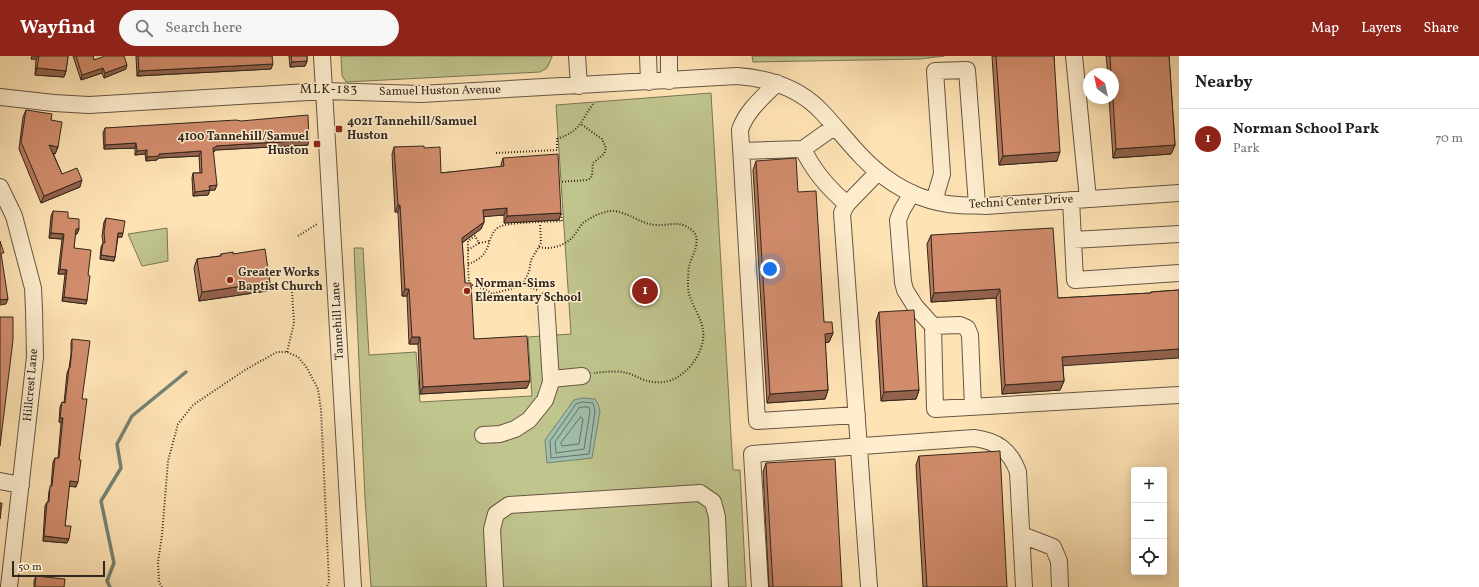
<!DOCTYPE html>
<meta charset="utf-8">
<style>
body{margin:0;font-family:Vollkorn,serif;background:#f6f6f6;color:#222}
.controls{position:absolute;right:12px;bottom:12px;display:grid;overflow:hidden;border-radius:4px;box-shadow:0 2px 10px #0003}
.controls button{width:36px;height:36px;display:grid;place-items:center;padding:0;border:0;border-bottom:1px solid #e0e0e0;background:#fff;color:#222;font:20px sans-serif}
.compass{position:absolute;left:1083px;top:12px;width:36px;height:36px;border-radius:50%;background:#fff;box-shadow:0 2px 10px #0003;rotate:327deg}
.scale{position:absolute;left:12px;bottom:10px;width:93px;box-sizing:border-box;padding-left:4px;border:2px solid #32271d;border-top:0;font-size:11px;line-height:14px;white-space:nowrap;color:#32271d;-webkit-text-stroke:3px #feedce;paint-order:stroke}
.you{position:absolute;left:770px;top:213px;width:14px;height:14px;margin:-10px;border:3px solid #fff;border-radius:50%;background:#1a73e8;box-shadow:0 0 0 6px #1a73e833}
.badge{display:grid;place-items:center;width:26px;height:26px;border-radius:50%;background:#8f2418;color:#fff;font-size:13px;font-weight:700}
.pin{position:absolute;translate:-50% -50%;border:2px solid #fff;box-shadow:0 1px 4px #0006}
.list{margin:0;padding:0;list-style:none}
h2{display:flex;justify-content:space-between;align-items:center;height:52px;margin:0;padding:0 16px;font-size:17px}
h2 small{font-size:13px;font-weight:400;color:#767676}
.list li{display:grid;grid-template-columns:26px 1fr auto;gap:12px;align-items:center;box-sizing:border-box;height:60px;padding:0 16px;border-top:1px solid #e0e0e0}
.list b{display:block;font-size:15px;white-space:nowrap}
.list p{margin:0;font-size:13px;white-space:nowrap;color:#767676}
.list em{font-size:13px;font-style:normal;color:#767676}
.icon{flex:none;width:22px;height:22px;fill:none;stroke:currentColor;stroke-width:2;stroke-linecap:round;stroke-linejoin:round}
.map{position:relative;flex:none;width:1179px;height:531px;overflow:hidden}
header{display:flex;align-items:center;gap:24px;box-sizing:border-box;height:56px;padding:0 20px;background:#8f2418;color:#fff}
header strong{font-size:19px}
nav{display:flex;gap:22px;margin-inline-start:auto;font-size:14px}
.search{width:280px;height:36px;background:#f6f6f6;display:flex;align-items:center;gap:10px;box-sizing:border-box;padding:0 14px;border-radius:22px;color:#767676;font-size:15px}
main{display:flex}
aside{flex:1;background:#fff}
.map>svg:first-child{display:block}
.green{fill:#c0c48d;stroke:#797655}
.water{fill:#a0beac;stroke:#748273}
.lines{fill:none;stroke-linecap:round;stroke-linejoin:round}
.shore{stroke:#697264;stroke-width:1}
.stream{stroke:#748273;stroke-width:3.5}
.minor-casing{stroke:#655643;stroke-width:18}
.path{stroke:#32271d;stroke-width:2;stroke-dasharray:1 2;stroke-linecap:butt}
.minor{stroke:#feedce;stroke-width:16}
.wall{fill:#b4785d;stroke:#32271d}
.shaded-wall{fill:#92624c;stroke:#32271d}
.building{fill:#d18c6c;stroke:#32271d}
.poi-dot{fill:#8f2418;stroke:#feedce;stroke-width:1.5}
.labels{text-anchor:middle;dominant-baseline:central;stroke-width:3;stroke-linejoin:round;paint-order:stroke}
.street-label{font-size:12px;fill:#32271d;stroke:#feedce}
.poi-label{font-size:12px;font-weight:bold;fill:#32271d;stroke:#feedce;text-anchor:start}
.neighbourhood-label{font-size:13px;letter-spacing:1px;fill:#32271d;stroke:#feedce}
</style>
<header>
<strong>Wayfind</strong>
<div class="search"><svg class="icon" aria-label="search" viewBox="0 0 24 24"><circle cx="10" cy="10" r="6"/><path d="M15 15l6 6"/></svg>Search here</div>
<nav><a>Map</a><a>Layers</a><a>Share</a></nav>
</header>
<main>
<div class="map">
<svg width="1179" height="531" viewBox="0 0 1179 531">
<rect width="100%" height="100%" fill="#fee3b4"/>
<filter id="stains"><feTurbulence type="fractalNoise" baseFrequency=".005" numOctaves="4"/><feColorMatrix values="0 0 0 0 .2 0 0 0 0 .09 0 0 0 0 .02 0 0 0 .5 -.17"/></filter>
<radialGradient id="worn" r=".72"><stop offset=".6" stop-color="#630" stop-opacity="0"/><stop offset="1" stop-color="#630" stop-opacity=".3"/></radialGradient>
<!-- green -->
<path class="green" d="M341 0H552V1L547 12 540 16 346 26 342 20Z
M752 0H944L921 3 753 6Z
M711 37 733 414H740L746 531H371L365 443 354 192H363L369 299 416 296 420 346 532 340 528 281 571 278 556 49Z
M167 172 168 205 142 210 128 178Z"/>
<!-- water -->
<path class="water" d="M582 342 595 343 598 348 600 355 592 402 547 407 545 384 574 344Z"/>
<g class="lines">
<!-- shore -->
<path class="shore" d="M583 346 593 347 595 355 589 398 551 402 550 385 576 348Z
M583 351H589L590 355 584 393 556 397 555 386 579 352Z
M581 361 583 363 579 388 562 390 561 387Z"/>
<!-- stream -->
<path class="stream" d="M110 531 107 525 114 507 101 445 121 412 117 388 132 360 186 316"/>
<defs>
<path id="minor" d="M322 0 353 531
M577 0 579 30
M648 0 649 26
M669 0V25
M1074 0 1088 143
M777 27C763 41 746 55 740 74L757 365 857 359
M0 41 54 47 89 49 325 35 421 38 737 20C767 22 796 31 818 52 841 75 859 103 886 122 906 137 933 148 959 149 968 150 977 149 986 150L1179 137
M803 93C813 114 829 133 847 148
M742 95 803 93 834 71
M0 131 14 160 33 232 34 254 35 301 9 531
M912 137 902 154 898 164 903 226 905 234 915 250 933 270 935 353 1179 339
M1071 144 1075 224 1179 217
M934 145 942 118 935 15 967 14 977 149
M1073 184 1179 178
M933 270 960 269 967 272 970 279 973 351
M551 323 582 320
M483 379 500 378 515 373 529 364 545 344 551 326 546 245
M0 425 21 429
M1022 479 1053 491 1059 505 1060 531
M495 531 492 473 496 458 509 449 700 437 713 446 717 461 720 531
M760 531 752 398 974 382C997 385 1010 394 1018 416L1024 531
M869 531 842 157 847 148 878 116"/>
</defs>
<!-- minor casing -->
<use href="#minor" class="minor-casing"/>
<!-- path -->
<path class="path" d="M496 97 557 94V83C582 74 579 67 593 48
M559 126 587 124 591 122 592 118 593 107 604 98 606 92 602 83 581 68
M298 180 317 168
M479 187 490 185
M539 191C551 194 563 190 572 182 576 177 579 172 583 167 589 163 595 159 602 157 622 149 637 168 656 169 666 170 674 166 683 169 706 178 694 194 689 210 688 217 688 225 688 231 689 247 701 259 703 274 706 290 693 312 679 320 669 327 656 328 644 324 638 322 633 318 627 317 617 314 605 316 594 317
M468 194 479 187 475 180 468 185C468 199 468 213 469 227 477 233 483 230 492 238L517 231 523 227 529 216 531 204 541 187 540 167
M468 208C495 199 484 181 499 171 507 166 550 166 562 165L561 156
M523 227 528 231 538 234
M287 296 294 267 292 236
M162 531 159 526 158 506 162 479 168 405 178 368 193 349 245 314 277 296H287L298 301 307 312 318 333 321 354 329 526 327 531"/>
<!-- minor -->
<use href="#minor" class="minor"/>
</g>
<!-- wall -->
<path class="wall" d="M32 0H68L66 15 64 21 35 19 36 3H31Z
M73 0H93L94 4 126 13 104 22 102 17 81 24Z
M136 0H272L271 13 137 20Z
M289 0H307V5L305 10 290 11Z
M992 0H1054L1057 105 999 109Z
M1106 0H1169L1175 89 1171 98 1113 102 1109 42H1113V18H1108Z
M26 54 51 64 58 91 55 98 53 97 62 118 80 131 41 147 19 93 23 61Z
M105 72 308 89 215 94 214 96H213L215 134H210L208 139 193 140 192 122 193 117H200L199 100 158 102 157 104 146 105 145 98 135 99V92L104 93 103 77Z
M394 91 424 92 441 117 501 111V109L503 102 561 157 559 164 504 167V159L484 160V166L481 173 462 187 465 227 474 283 527 332 420 338 418 288H409L407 240H402L398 156H395L392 98Z
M756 105 798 136 824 266 833 277 829 286 825 287 828 334 825 343 767 347 753 114Z
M53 155 68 162 79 173 77 178H75L74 192 88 219 87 244 86 248 62 245 65 218H58L62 183 49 182 51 160Z
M106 162 122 181H118L115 201 114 205 100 203 101 191 103 187 102 180 104 166Z
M931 179 1058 242 1151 237V236L1179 234 1063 310 1064 325 1060 334 1002 338 996 242 931 246 927 188Z
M221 198H233L270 226 267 235 199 245 194 212 197 203 220 200Z
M879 256 919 334 916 343 881 345 876 265Z
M72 283 82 343 79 404 76 431 69 430 65 470 67 487 43 485 45 450 47 446H48L49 435 51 430 53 406 55 402H58L61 367 59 366 60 351 62 346 64 347 67 317 69 312 71 298V287Z
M919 400 1007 531H923L916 409Z
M766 407 842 531H769L763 416Z
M36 520 64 531H34V525Z"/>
<!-- shaded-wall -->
<path class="shaded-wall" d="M32 0H38L36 3H31Z
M307 5 305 10 290 11 292 6Z
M273 8 271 13 137 20 139 15Z
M127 9 126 13 104 22 105 17Z
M37 12 66 15 64 21 35 19Z
M103 12 102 17 81 24 82 19Z
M309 84 308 89 215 94 214 96H211L213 92 216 90Z
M136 87 135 92 104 93 105 89Z
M49 89 58 91 55 98 47 96Z
M1175 89 1171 98 1113 102 1116 93Z
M147 94 145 98 135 99 137 95Z
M201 95 199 100 158 102 157 104 146 105 147 101 159 98Z
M1060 96 1057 105 999 109 1003 100Z
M82 124 80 131 41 147 44 140Z
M217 129 215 134H207L209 130Z
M210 134 208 139 193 140 195 136Z
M398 149H400L398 156H395Z
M507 152 504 159 481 161 483 154Z
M561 157 559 164 504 167 507 160Z
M484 166 481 173 459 189 462 182Z
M76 173H79L77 178H74Z
M51 177 64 178 62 183 49 182Z
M118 177H123L122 181H117Z
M101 199 115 201 114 205 100 203Z
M60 213 67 214 65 218H58Z
M270 226 267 235 199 245 202 236Z
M405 233H409L407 240H402Z
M1000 233 996 242 931 246 934 237Z
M64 241 87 244 86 248 62 245Z
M8 243 6 248 0 249V244Z
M833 277 829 286 822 287 825 278Z
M412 281H420L418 288H409Z
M1179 293V302L1059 310 1062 301Z
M530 325 527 332 420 338 423 331Z
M1064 325 1060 334 1002 338 1005 329Z
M828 334 825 343 767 347 770 338Z
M919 334 916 343 881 345 884 336Z
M60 362H63L61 367 59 366Z
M70 425 78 426 76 431 68 430Z
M44 480 69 483 67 487 43 485Z"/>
<!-- building -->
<path class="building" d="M39 0H68L66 15 37 12Z
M76 0H93L94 4 105 0H124L127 9 105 17 103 12 82 19Z
M138 0H272L273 8 139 15Z
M291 0H307V5L292 6Z
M996 0H1054L1060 96 1003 100Z
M1110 0H1169L1175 89 1116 93 1113 42V18H1111Z
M26 54 52 58 51 64 62 66 58 91 49 89 62 118 77 112 82 124 44 140 21 86Z
M308 59 309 84 216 90V91L213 92 217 129 209 130 210 134 195 136 193 117H202L201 95 159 98V100L147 101V94L137 95 136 87 105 89V72L236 64 241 65Z
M424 90V92L440 91 441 117 504 110 503 102 558 98 561 157 507 160V152L483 154 484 166 462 182 465 227H471L474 283 527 280 530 325 423 331 420 281H412L409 233H405L400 149H398L394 91Z
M796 102 798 136 816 135 824 266H832L833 277 825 278 828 334 770 338 756 105Z
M53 155 68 156V162L79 163V173H76L74 192 91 194 88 219 90 220 87 244 64 241 67 214 60 213 64 178 51 177Z
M106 162 125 165 123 177H118L115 201 101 199 103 187H105L104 176Z
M1053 172 1058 242 1151 237V236L1179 234V293L1062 301 1064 325 1005 329 1000 233 934 237 931 179Z
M0 185 4 197H1L8 243 0 244Z
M265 193 270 226 202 236 197 203 221 200V198L233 196V198Z
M914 254 919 334 884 336 879 256Z
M0 261H13V284L0 390Z
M72 283 90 285 82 343H87L79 404H81L78 426 70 425 65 470H71L69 483 44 480 47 446H49L50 430H52L55 402H59L63 362H60L62 346 65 347 69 312H70L72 293Z
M1000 395 1007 531H927L919 400Z
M835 403 842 531H773L766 407Z
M0 447H2L0 463Z
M36 520 65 523 64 531H35Z"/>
<!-- markers -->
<g class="poi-dot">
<rect x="335" y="69" width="8" height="8" rx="2"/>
<rect x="313" y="84" width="8" height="8" rx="2"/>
<circle cx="230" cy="224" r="4"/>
<circle cx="467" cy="235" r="4"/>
</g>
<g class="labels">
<!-- street labels -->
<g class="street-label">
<text transform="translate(440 35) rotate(-1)">Samuel Huston Avenue</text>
<text transform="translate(1021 146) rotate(-3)">Techni Center Drive</text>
<text transform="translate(338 265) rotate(-93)">Tannehill Lane</text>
<text transform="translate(31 329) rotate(-85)">Hillcrest Lane</text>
</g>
<!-- poi labels -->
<g class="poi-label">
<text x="347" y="66">4021 Tannehill/Samuel<tspan x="347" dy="14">Huston</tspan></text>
<text x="309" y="81" text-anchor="end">4100 Tannehill/Samuel<tspan x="309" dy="14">Huston</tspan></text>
<text x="238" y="217">Greater Works<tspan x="238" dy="14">Baptist Church</tspan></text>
<text x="475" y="228">Norman-Sims<tspan x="475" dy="14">Elementary School</tspan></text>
</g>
<!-- neighbourhood labels -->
<g class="neighbourhood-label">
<text x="329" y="34">MLK-183</text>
</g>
</g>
<rect width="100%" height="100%" filter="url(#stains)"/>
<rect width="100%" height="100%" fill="url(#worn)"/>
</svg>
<div class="controls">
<button>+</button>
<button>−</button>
<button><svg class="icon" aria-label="locate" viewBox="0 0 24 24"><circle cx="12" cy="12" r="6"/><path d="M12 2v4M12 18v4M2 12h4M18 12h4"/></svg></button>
</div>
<svg class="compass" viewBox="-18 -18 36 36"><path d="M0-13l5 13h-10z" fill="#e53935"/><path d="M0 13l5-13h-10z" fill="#767676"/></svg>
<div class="scale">50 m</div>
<div class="you"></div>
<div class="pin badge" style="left:645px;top:235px">1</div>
</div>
<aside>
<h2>Nearby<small></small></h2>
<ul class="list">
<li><span class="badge">1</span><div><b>Norman School Park</b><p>Park</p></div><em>70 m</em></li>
</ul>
</aside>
</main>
